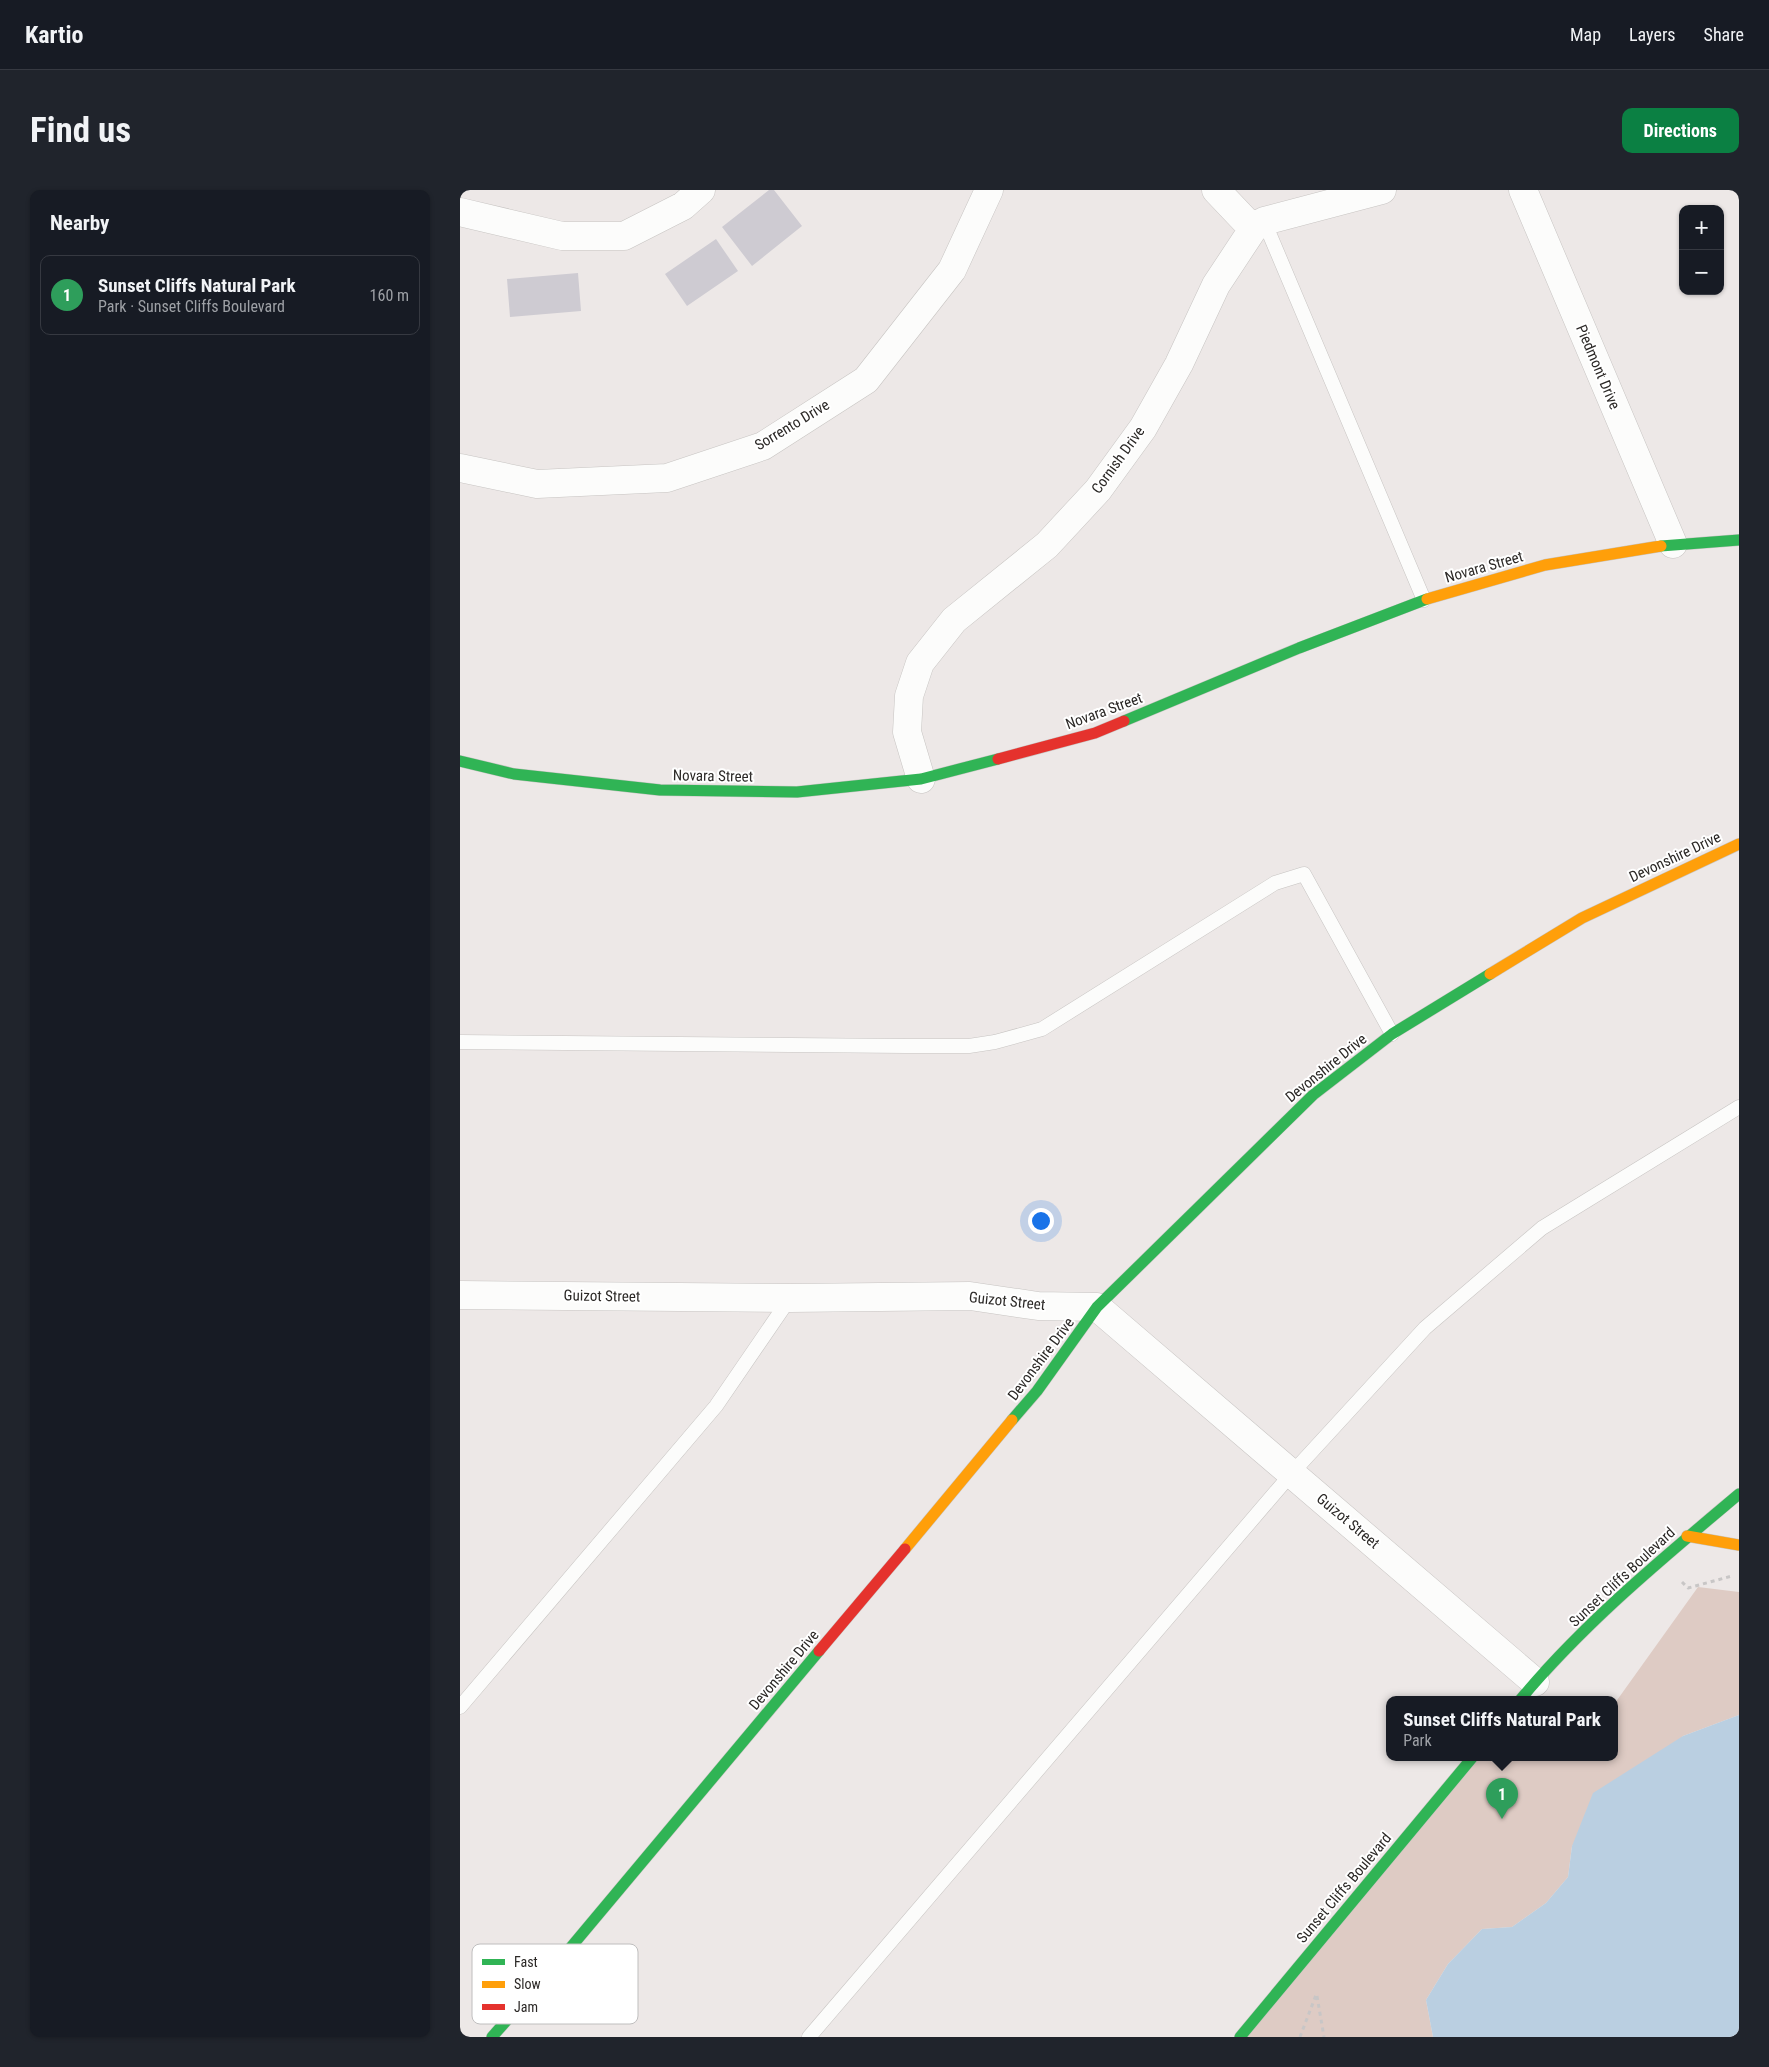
<!DOCTYPE html>
<meta charset="utf-8">
<style>
body{margin:0;font-family:"Roboto Condensed",sans-serif;background:#20242c;color:#f1f3f6}
.controls{position:absolute;right:15px;top:15px;display:grid;overflow:hidden;border-radius:10px;box-shadow:0 1px 4px #0004}
.controls button{width:45px;height:45px;display:grid;place-items:center;padding:0;border:0;border-bottom:1px solid #363941;background:#171b24;color:#f1f3f6;font:25px sans-serif}
.you{position:absolute;left:580px;top:1030px;width:18px;height:18px;margin:-12px;border:4px solid #fff;border-radius:50%;background:#1a73e8;box-shadow:0 0 0 8px #1a73e833}
.badge{display:grid;place-items:center;width:32px;height:32px;border-radius:50%;background:#0b8043;color:#fff;font-size:16px;font-weight:700}
.pin{position:absolute;translate:-50% -41px;filter:drop-shadow(0 1px 2px #0008)}
.pin::after{content:'';position:absolute;top:26px;width:18px;height:15px;background:inherit;clip-path:polygon(0 0,100% 0,50% 100%)}
.popup{position:absolute;left:926px;top:1506px;width:232px;height:65px;box-sizing:border-box;display:grid;place-content:center;border-radius:10px;background:#171b24;filter:drop-shadow(0 1px 4px #0005);font-size:16px;white-space:nowrap;color:#9ea1a6}
.popup b{font-size:19px;color:#f1f3f6}
.popup::after{content:'';position:absolute;left:50%;top:100%;margin-left:-10px;border:10px solid transparent;border-top-color:#171b24}
.list{margin:0;padding:0;list-style:none}
h2{display:flex;justify-content:space-between;align-items:center;height:65px;margin:0;padding:0 20px;font-size:21px}
h2 small{font-size:16px;font-weight:400;color:#9ea1a6}
.list li{display:grid;grid-template-columns:32px 1fr auto;gap:15px;align-items:center;box-sizing:border-box;height:80px;margin:0 10px 10px;padding:0 10px;border:1px solid #363941;border-radius:10px}
.list b{display:block;font-size:19px;white-space:nowrap}
.list p{margin:0;font-size:16px;white-space:nowrap;color:#9ea1a6}
.list em{font-size:16px;font-style:normal;color:#9ea1a6}
.map{position:relative;flex:none;width:1279px;height:1847px;overflow:hidden;border-radius:10px}
header{display:flex;align-items:center;gap:30px;box-sizing:border-box;height:70px;padding:0 25px;background:#171b24;border-bottom:1px solid #363941}
header strong{font-size:24px}
nav{display:flex;gap:28px;margin-inline-start:auto;font-size:18px}
.intro{display:flex;align-items:center;justify-content:space-between;box-sizing:border-box;height:120px;padding:0 30px}
h1{margin:0;font-size:35px}
.button{padding:12px 22px;border-radius:10px;background:#0b8043;color:#fff;font-size:18px;font-weight:700}
main{display:flex;gap:30px;padding:0 30px}
aside{flex:1;background:#171b24;border-radius:10px;box-shadow:0 1px 4px #0004}
.map>svg:first-child{display:block}
.green{fill:#decbc4}
.water{fill:#bacfe1}
.building{fill:#cecbd2}
.lines{fill:none;stroke-linecap:round;stroke-linejoin:round}
.lane-casing{stroke:#c7c4c2;stroke-width:15}
.street-casing{stroke:#c7c4c2;stroke-width:29}
.fast-casing{stroke:#c7c4c2;stroke-width:12}
.slow-casing{stroke:#c7c4c2;stroke-width:12}
.jam-casing{stroke:#c7c4c2;stroke-width:12}
.path{stroke:#c8c6c6;stroke-width:3;stroke-dasharray:4 4;stroke-linecap:butt}
.lane{stroke:#fcfcfb;stroke-width:14}
.street{stroke:#fcfcfb;stroke-width:28}
.fast{stroke:#30b455;stroke-width:11}
.slow{stroke:#ff9f0a;stroke-width:11}
.jam{stroke:#e5322d;stroke-width:11}
.labels{text-anchor:middle;dominant-baseline:central;stroke-width:4;stroke-linejoin:round;paint-order:stroke}
.street-label{font-size:15px;fill:#2b2826;stroke:#fff}
.key{fill:#fff;stroke:#bfbebe;stroke-width:1}
.key-label{font-size:14px;fill:#2b2826}
</style>
<header>
<strong>Kartio</strong>
<nav><a>Map</a><a>Layers</a><a>Share</a></nav>
</header>
<div class="intro"><h1>Find us</h1><a class="button">Directions</a></div>
<main>
<aside>
<h2>Nearby<small></small></h2>
<ul class="list">
<li><span class="badge" style="background:#2e9e5b">1</span><div><b>Sunset Cliffs Natural Park</b><p>Park · Sunset Cliffs Boulevard</p></div><em>160 m</em></li>
</ul>
</aside>
<div class="map">
<svg width="1279" height="1847" viewBox="0 0 1279 1847">
<rect width="100%" height="100%" fill="#ede8e7"/>
<!-- green -->
<path class="green" d="M1238 1397 1279 1402V1525L1223 1546 1112 1656 1108 1687 1086 1713 1052 1737 1022 1739 988 1774 966 1810 973 1847H775L1014 1568H1154L1155 1513Z"/>
<!-- water -->
<path class="water" d="M1279 1525V1847H973L966 1810 988 1774 1022 1739 1052 1737 1086 1713 1108 1687 1112 1656 1133 1603 1223 1546Z"/>
<!-- building -->
<path class="building" d="M309 0H314L342 36 292 76 262 37Z
M256 49 278 81 227 116 205 84Z
M118 83 121 121 50 127 47 89Z"/>
<g class="lines">
<defs>
<path id="lane" d="M804 31 964 410
M0 852 446 856H509L535 852 582 839 815 693 844 684 932 844
M0 1517 256 1216 330 1108
M349 1847 832 1283 965 1138 1082 1038 1279 917"/>
<path id="street" d="M756 0 793 39
M1063 0 1213 354
M0 22 102 46H164L223 16 241 0
M0 278 77 294 207 288 303 256 406 190 492 80 529 0
M461 589 447 542 449 506 460 473 494 430 587 355 638 300 683 238 719 174 756 95 793 39 804 31 922 0
M0 1105 330 1108 510 1106 578 1116 637 1117 1075 1492"/>
<path id="fast" d="M1201 356 1279 350
M664 531 839 458 967 409
M0 571 54 584 200 600 337 602 461 589 538 569
M552 1230 577 1201 637 1117 853 905 932 844 1030 784
M1060 1510C1124 1433 1203 1368 1279 1304
M32 1847 101 1769 359 1461
M780 1847 1012 1568"/>
<path id="slow" d="M967 409 1085 375 1201 356
M1030 784 1122 728 1279 654
M1227 1346 1279 1355
M445 1359 552 1230"/>
<path id="jam" d="M538 569 635 543 664 531
M359 1461 445 1359"/>
</defs>
<!-- lane casing -->
<use href="#lane" class="lane-casing"/>
<!-- street casing -->
<use href="#street" class="street-casing"/>
<!-- fast casing -->
<use href="#fast" class="fast-casing"/>
<!-- slow casing -->
<use href="#slow" class="slow-casing"/>
<!-- jam casing -->
<use href="#jam" class="jam-casing"/>
<!-- path -->
<path class="path" d="M1222 1392 1228 1398 1272 1386
M857 1806 864 1847
M840 1847 856 1805"/>
<!-- lane -->
<use href="#lane" class="lane"/>
<!-- street -->
<use href="#street" class="street"/>
<!-- fast -->
<use href="#fast" class="fast"/>
<!-- slow -->
<use href="#slow" class="slow"/>
<!-- jam -->
<use href="#jam" class="jam"/>
</g>
<g class="labels">
<!-- street labels -->
<g class="street-label">
<text transform="translate(1138 177) rotate(67)">Piedmont Drive</text>
<text transform="translate(332 235) rotate(-31)">Sorrento Drive</text>
<text transform="translate(658 270) rotate(-54)">Cornish Drive</text>
<text transform="translate(1024 377) rotate(-16)">Novara Street</text>
<text transform="translate(644 521) rotate(-20)">Novara Street</text>
<text transform="translate(253 586) rotate(1)">Novara Street</text>
<text transform="translate(1215 667) rotate(-25)">Devonshire Drive</text>
<text transform="translate(866 878) rotate(-39)">Devonshire Drive</text>
<text transform="translate(142 1106) rotate(1)">Guizot Street</text>
<text transform="translate(547 1111) rotate(6)">Guizot Street</text>
<text transform="translate(581 1169) rotate(-53)">Devonshire Drive</text>
<text transform="translate(888 1331) rotate(40)">Guizot Street</text>
<text transform="translate(1162 1387) rotate(-43)">Sunset Cliffs Boulevard</text>
<text transform="translate(324 1480) rotate(-50)">Devonshire Drive</text>
<text transform="translate(884 1698) rotate(-50)">Sunset Cliffs Boulevard</text>
</g>
</g>
<!-- legend -->
<rect x="12" y="1754" width="166" height="80" rx="8" class="key"/>
<rect x="22" y="1769" width="23" height="6" fill="#30b455"/>
<rect x="22" y="1791" width="23" height="7" fill="#ff9f0a"/>
<rect x="22" y="1814" width="23" height="6" fill="#e5322d"/>
<g class="key-label">
<text x="54" y="1777">Fast</text>
<text x="54" y="1799">Slow</text>
<text x="54" y="1822">Jam</text>
</g>
</svg>
<div class="controls">
<button>+</button>
<button>−</button>
</div>
<div class="you"></div>
<div class="pin badge" style="left:1042px;top:1629px;background:#2e9e5b">1</div>
<div class="popup"><b>Sunset Cliffs Natural Park</b>Park</div>
</div>
</main>
